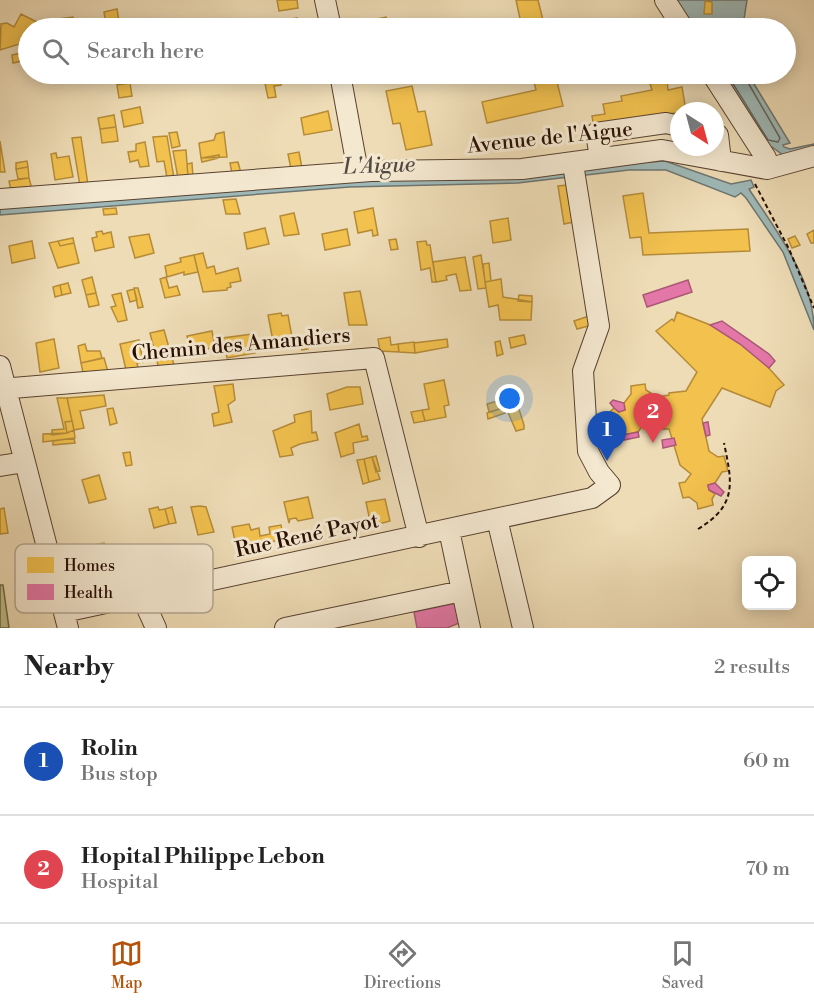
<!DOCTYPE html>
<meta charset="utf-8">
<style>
body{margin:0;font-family:"Libre Bodoni",serif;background:#f6f6f6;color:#222}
.controls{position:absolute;right:18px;bottom:18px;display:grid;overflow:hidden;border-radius:9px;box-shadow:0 3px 15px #0003}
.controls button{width:54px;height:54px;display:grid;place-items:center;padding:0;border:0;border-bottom:2px solid #e0e0e0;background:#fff;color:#222;font:30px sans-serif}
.compass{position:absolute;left:670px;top:102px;width:54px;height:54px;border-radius:50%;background:#fff;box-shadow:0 3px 15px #0003;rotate:144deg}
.you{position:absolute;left:510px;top:399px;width:21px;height:21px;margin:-15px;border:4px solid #fff;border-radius:50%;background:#1a73e8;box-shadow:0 0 0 9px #1a73e833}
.badge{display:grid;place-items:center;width:39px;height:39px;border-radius:50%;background:#b45309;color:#fff;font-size:20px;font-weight:700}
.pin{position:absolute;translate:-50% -50px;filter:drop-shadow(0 2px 3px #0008)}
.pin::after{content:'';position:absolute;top:32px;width:21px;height:18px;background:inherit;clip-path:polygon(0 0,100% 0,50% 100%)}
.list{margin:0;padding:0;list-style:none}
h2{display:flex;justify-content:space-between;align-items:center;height:78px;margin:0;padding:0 24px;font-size:26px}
h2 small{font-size:20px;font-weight:400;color:#767676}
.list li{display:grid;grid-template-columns:39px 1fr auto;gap:18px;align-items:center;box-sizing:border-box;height:108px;padding:0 24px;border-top:2px solid #e0e0e0}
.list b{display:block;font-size:22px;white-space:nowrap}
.list p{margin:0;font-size:20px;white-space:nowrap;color:#767676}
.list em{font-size:20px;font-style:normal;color:#767676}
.icon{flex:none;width:33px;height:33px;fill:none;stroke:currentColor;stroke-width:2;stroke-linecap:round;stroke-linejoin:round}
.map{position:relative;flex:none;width:814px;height:628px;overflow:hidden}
.search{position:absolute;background:#fff;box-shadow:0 3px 15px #0003;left:18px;right:18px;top:18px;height:66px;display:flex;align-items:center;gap:15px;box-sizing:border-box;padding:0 21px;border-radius:33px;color:#767676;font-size:22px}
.sheet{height:294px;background:#fff}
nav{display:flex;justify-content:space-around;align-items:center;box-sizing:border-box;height:84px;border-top:2px solid #e0e0e0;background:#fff;font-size:16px;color:#767676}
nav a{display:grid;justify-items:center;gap:3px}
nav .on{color:#b45309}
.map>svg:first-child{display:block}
.green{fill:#bebf8b;stroke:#726648;stroke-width:1.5}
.water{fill:#9eb9b8;stroke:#6e7570;stroke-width:1.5}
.homes{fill:#f2c14e;stroke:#b58b38;stroke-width:1.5}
.health{fill:#e377a8;stroke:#ab5877;stroke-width:1.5}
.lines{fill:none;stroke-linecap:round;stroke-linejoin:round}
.shore{stroke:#62645e;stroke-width:1.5}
.minor-casing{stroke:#594230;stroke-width:22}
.path{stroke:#270e04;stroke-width:2;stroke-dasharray:4.5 3;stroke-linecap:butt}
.minor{stroke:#f4e8d0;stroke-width:20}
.labels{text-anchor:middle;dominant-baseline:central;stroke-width:6;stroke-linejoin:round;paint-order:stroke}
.street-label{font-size:21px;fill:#270e04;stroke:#f4e8d0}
.water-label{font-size:22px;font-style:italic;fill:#514a43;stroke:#f4e8d0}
.key{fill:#f4e8d0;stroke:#b6a793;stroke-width:1.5}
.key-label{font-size:16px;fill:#270e04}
</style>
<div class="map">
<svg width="814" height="628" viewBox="0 0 814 628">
<rect width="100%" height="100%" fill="#eedcb6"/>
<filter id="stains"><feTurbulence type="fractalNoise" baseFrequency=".00333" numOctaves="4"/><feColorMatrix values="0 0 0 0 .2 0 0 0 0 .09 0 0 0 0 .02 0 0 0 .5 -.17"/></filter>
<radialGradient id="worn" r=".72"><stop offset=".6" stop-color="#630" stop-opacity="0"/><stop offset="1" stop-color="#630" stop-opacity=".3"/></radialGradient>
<!-- green -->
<path class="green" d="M0 585H3L9 628H0Z"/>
<!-- water -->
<path class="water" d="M675 0H747L744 19 738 28H692Z
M720 74H748L790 143 783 145 784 147 790 149 814 144V148L783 155 772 147 766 149Z
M665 161 731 184 751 180 754 187 749 189C776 231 814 278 814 330L783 252 746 198 741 193 735 197 666 170H629L518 183 349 187 0 215V206L39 202Z"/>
<!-- homes -->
<path class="homes" d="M277 0H297L298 8 279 11Z
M516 0H538L545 28H522Z
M705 1 712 2V14H704Z
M117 9 119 22 106 25 104 12Z
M21 14 37 22 33 28H28L26 42 0 50 1 24 7 23 14 27Z
M73 17V22L59 23V19Z
M386 17 388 24 411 19 413 28H353L352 24Z
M297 18 299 28H283L282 21Z
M21 53 22 61 13 63 12 55Z
M142 74H155L156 79 145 81Z
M263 74H279L281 85 274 86 276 97 268 98Z
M283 74H298L299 77 285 80Z
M532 74H555L563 106 487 123 482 102 536 90Z
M667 80 668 90 682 87 686 111 594 128 592 116 605 114 603 104 622 101 621 96 652 90 650 84Z
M130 83 132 96 119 98 117 85Z
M412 86 418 112 425 111 432 145 406 150 400 123 393 124 386 91Z
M140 107 143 123 124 127 121 111Z
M328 111 332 130 304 135 301 118Z
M114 115 116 127 100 129 98 118Z
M116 127 118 141 102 143 100 129Z
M177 132 180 146 172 148 169 133Z
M224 132 227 157 201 158 199 143 214 140 216 134Z
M167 136 174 178H167L164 161 157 162 153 137Z
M81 137 88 185 80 186 72 138Z
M0 141 5 172H0Z
M145 142 149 166 140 167 138 160 130 162 128 152 136 151V144Z
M186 150 188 177 178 178 173 151Z
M299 152 302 168 291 169 288 154Z
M56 153 57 158 69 156 73 177 55 180 51 154Z
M219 155V158L202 162 201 158Z
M27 161 28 167 16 169V163Z
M238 162 241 173 232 174 230 163Z
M192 163 193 177H188L187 164Z
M28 167 29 178 18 179 16 169Z
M29 178 32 189 11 191 9 181Z
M568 185 574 222 564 224 558 186Z
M643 193 649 233 748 229 750 251 643 255 641 237 630 238 623 196Z
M236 199 240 214H226L223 200Z
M116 208 117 214 104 215 103 209Z
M373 208 378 235 373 236 372 230 358 233 354 212Z
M294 213 299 234 284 236 280 216Z
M508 218 511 240 493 243 490 221Z
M265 228 269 244 247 249 244 233Z
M347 229 350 245 325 250 322 234Z
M814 230V243H811L807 234Z
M102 231 103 234 111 232 114 247 95 251 92 238 97 237 96 232Z
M149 234 154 253 135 258 129 237Z
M795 236 800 245 792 248 788 239Z
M73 238 74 243 60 246 58 241Z
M396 239 398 249 391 250 389 240Z
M32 241 35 258 12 263 9 246Z
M58 241 60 246 74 243 79 263 58 268 49 243Z
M426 241 427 245H430L436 282H432L430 268 421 270 417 242Z
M203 253 207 268 214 266 216 274 238 268 241 281 230 283 231 287 227 288V290L203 292 194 255Z
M194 255 198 272 184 275V272L167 277 165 266 181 262 180 258Z
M481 255 486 288 478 289 473 257Z
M465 257 471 290 460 291 456 274 446 276 447 280 436 282 433 262Z
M489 263 491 281 485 282 483 264Z
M92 277 96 293 86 295 82 280Z
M166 277 169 288 177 286 180 295 165 298 160 279Z
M501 279 503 297 532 302 531 320H500L498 305 489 307 485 282Z
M68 283 71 293 62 295 60 285Z
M60 285 62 295 55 297 53 287Z
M138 288 143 307 138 308 134 288Z
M134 289 137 300 130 302 127 291Z
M360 291 367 325H349L344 293Z
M96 293 99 305 89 307 86 295Z
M121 293 127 320 118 322 111 307 116 306 112 295Z
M519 295 532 296V302L518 301Z
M677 312 713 326 739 343 767 366 784 385 776 391 770 407 722 388 702 419 709 451 718 457 724 456 728 471 722 472 715 483 708 485 709 490 715 494 712 499 713 505 698 509 697 503 689 497 683 498 679 483 685 482 691 474 680 465 669 429H654L645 422 638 432 623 435 614 428 608 429 604 418 614 408 619 412 625 410 624 403 631 394V386L645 384 646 390 657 397 669 395V393L686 391 697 372 656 331 672 319 674 321Z
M281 313 282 316 288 315 292 337 273 341 268 315Z
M589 316 592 325 577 329 574 321Z
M164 330 174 365 159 369 150 333Z
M212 331 215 347 191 353 187 336Z
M252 334 255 353 227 358 223 338Z
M524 335 526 344 511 348 509 338Z
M306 337 308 349 302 350 299 338Z
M390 337 391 345 398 344 399 352 380 351 378 339Z
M54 339 59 368 40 372 36 343Z
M447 339 448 347 415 353 414 343Z
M139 340 143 362 137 363 138 368 126 370 120 344Z
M500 341 503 354 497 356 495 342Z
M414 342 415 353 399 352 398 344Z
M85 344 87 351H100L102 358 81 363 78 346Z
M104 358 108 372 84 378 81 363Z
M444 380 449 405 444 406 446 417 425 421 422 410 429 409 424 384Z
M233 384 235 400 228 405 232 422 214 426 212 414 219 412 214 386Z
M347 387H360L363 404 330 410 327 394Z
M104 395 106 406 80 411 84 428 74 430 67 398Z
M57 398H67L72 421 65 422 67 433 52 435V430L64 429Z
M501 400 503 408 489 412 487 404Z
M518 406 524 425V429L516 431 507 410Z
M113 408 117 423 110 425 107 409Z
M503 408 505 413 488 419 487 413Z
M422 410 425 421 414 423 411 412Z
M311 411 312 433 316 432 318 440 300 444 291 448 293 455 280 457 273 431 295 422 294 415Z
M72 421 74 430 67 433 65 422Z
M359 424 362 437 367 436 368 440 353 443 354 453 341 457 335 433Z
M74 430 75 438 43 442V434L67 433Z
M74 438 75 443 53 445V441Z
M130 452 132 465 126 466 123 453Z
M376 456 380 471 376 472 372 457Z
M372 457 380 479 369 482 364 459Z
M364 459 369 482 363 484 357 460Z
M99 475 106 499 89 503 82 480Z
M308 497 313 518 298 521 296 518 290 519 289 523 284 502Z
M385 499 390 521 371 526 366 502Z
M200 506 206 507 214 532 198 535 191 507Z
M158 507 159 510 165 509 169 524 154 528 149 509Z
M172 507 176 523 169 524 165 509Z
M4 508 8 533 0 534V509Z
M249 524 251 530 259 528 260 536 270 534 269 527 281 525 284 540 236 546 232 527Z
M104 543 109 568 92 571 88 546Z"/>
<!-- health -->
<path class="health" d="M688 280 692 292 647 307 643 295Z
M722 321 769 354 775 361 769 368 740 344 710 325Z
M613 400 624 403 625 410 619 412 614 408 610 403Z
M708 422 710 435 706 436 703 423Z
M638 432 639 437 624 440 623 435Z
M674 438 676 445 663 448 662 440Z
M715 483 724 492 721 496 709 490 708 485Z
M456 603 459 623 447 628H417L414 612Z"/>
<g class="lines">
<!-- shore -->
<path class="shore" d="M727 74 768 140 778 142 780 138 743 74"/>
<defs>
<path id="minor" d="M325 0 331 28
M665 0 683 28
M340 74 358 172
M712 74 766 158 767 169
M715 135H718L721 161
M600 158 596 133 666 123 679 126
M0 199 371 171 522 169 662 150 767 169 814 156
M0 366 68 628
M0 389 374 358 419 537
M0 466 25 462
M497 519 523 628
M462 591 470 628
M141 595 156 628
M64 612 592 498 610 485 599 472 588 451 583 371 599 326 573 164
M285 628 462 591 449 530"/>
</defs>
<!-- minor casing -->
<use href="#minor" class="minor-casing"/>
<!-- path -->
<path class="path" d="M755 184 789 249 814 308
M698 529C738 505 732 482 724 443"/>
<!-- minor -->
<use href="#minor" class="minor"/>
</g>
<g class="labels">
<!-- street labels -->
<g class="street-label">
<text transform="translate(550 138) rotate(-6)">Avenue de l'Aigue</text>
<text transform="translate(241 345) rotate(-5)">Chemin des Amandiers</text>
<text transform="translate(307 536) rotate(-12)">Rue René Payot</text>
</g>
<!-- water labels -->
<g class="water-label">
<text transform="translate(379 166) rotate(-2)">L'Aigue</text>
</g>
</g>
<!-- legend -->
<rect x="15" y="544" width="198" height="69" rx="9" class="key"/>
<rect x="27" y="557" width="27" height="16" fill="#f2c14e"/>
<rect x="27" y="584" width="27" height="16" fill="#e377a8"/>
<g class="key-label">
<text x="64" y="571">Homes</text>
<text x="64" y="598">Health</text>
</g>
<rect width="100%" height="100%" filter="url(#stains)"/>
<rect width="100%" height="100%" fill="url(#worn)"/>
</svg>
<div class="controls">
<button><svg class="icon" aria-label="locate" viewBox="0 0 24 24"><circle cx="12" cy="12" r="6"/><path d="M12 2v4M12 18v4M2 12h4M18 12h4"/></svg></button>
</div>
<svg class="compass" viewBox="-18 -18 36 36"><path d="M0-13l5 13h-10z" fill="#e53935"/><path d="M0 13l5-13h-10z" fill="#767676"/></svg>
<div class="you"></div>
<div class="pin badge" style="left:607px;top:461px;background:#1a4fb4">1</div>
<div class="pin badge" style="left:653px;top:443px;background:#e0444e">2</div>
<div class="search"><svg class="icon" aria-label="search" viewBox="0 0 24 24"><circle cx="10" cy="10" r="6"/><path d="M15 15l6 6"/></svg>Search here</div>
</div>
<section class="sheet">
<h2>Nearby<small>2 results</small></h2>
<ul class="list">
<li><span class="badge" style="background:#1a4fb4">1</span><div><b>Rolin</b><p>Bus stop</p></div><em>60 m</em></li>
<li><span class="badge" style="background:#e0444e">2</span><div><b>Hopital Philippe Lebon</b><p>Hospital</p></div><em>70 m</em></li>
</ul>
</section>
<nav>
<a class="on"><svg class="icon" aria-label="map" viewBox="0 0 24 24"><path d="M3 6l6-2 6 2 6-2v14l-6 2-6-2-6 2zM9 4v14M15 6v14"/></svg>Map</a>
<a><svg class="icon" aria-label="directions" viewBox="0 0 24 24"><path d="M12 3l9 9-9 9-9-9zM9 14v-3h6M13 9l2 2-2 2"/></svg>Directions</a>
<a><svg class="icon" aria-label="saved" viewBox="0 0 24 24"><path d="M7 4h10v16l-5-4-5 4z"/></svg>Saved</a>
</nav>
